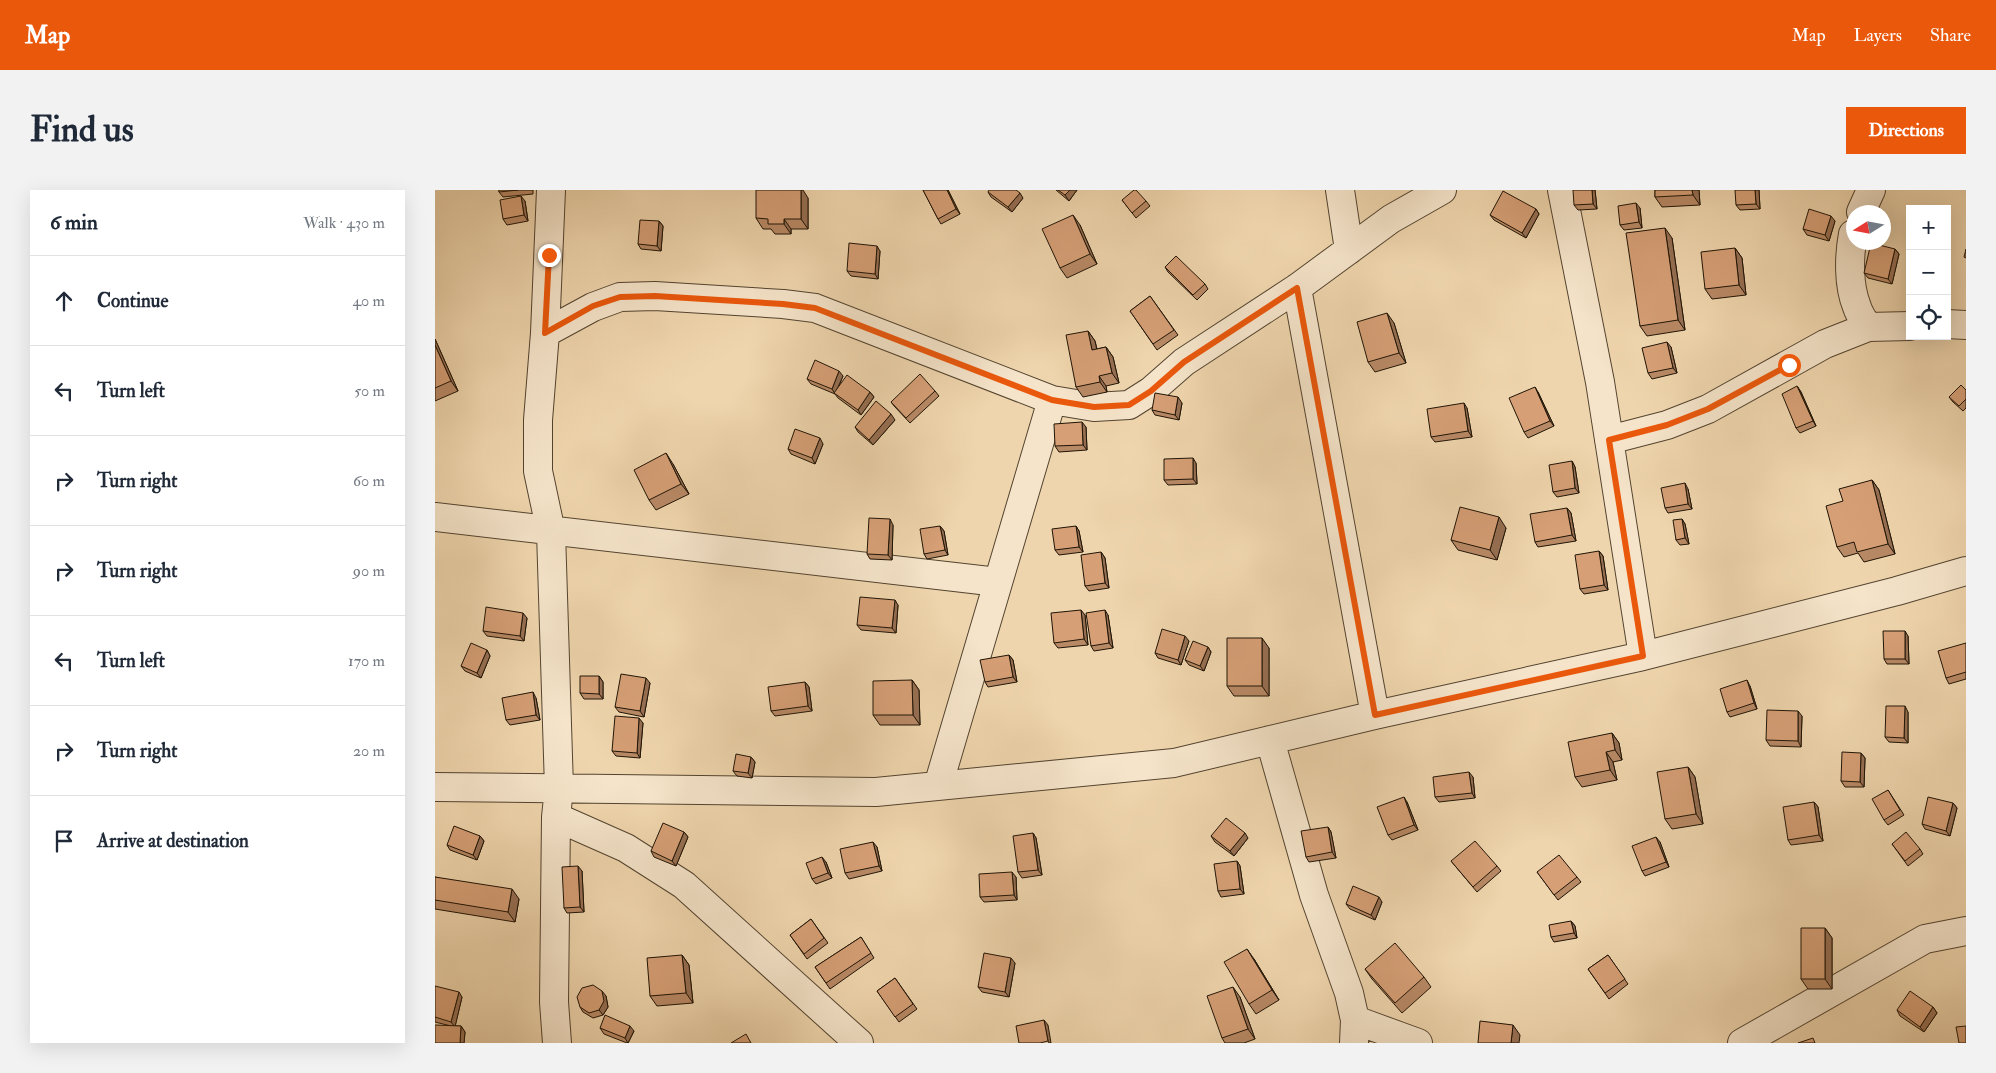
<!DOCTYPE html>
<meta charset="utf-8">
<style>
body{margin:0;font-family:"IM FELL Double Pica",serif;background:#f2f2f3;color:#1f2937}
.controls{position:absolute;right:15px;top:15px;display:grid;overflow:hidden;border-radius:0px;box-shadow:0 5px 20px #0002}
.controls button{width:45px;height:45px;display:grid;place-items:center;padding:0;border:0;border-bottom:1px solid #e0e1e3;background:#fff;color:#1f2937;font:25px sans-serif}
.compass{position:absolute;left:1411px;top:15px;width:45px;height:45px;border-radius:50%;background:#fff;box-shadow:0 5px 20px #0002;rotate:259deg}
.stop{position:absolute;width:15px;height:15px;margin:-11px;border:4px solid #ea580c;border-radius:50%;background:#fff}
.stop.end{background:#ea580c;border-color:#fff;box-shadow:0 1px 5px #0008}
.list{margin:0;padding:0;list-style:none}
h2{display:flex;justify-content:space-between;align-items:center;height:65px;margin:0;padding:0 20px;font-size:21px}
h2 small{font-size:16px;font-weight:400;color:#747a83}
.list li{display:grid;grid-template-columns:32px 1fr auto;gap:15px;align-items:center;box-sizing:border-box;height:90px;padding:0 20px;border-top:1px solid #e0e1e3}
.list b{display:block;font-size:19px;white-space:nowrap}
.list em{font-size:16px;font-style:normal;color:#747a83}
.icon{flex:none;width:28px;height:28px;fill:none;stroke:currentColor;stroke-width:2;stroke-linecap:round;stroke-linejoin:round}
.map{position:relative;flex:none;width:1531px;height:853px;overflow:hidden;border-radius:0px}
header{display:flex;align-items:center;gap:30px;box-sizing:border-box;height:70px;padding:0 25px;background:#ea580c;color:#fff}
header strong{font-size:24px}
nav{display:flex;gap:28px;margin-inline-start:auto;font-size:18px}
.intro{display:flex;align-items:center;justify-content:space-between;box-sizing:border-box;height:120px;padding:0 30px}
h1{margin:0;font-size:35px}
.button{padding:12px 22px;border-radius:0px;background:#ea580c;color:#fff;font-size:18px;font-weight:700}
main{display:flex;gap:30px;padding:0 30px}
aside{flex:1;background:#fff;border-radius:0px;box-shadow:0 5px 20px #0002}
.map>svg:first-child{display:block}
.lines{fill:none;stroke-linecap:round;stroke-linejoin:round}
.minor-casing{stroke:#534430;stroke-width:30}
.minor{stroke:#f5e4ca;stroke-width:28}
.wall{fill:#b88965;stroke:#1f1406}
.shaded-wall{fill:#966f53;stroke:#1f1406}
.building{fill:#d69f76;stroke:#1f1406}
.route{stroke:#ea580c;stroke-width:6}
</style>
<header>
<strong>Map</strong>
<nav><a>Map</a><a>Layers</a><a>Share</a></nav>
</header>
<div class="intro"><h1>Find us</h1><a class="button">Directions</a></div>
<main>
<aside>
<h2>6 min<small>Walk · 430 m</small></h2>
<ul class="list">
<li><svg class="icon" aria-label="ahead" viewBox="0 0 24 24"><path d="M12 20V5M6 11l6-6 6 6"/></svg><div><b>Continue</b></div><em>40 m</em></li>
<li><svg class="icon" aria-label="left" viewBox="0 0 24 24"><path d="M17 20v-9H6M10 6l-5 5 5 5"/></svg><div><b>Turn left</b></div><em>50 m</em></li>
<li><svg class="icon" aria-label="right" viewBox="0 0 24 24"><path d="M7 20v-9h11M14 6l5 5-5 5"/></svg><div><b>Turn right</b></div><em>60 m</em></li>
<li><svg class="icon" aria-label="right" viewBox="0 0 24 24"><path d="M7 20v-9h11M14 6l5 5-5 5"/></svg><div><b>Turn right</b></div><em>90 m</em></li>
<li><svg class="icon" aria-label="left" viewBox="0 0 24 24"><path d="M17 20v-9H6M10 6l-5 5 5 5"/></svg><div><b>Turn left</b></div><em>170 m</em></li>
<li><svg class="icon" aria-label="right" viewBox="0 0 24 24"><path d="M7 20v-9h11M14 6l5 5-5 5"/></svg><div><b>Turn right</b></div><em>20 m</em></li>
<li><svg class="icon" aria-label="arrive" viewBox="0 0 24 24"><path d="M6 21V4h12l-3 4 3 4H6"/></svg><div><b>Arrive at destination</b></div></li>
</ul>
</aside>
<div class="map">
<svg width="1531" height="853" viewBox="0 0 1531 853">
<rect width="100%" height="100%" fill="#efd5ad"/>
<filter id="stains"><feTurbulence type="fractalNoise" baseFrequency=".004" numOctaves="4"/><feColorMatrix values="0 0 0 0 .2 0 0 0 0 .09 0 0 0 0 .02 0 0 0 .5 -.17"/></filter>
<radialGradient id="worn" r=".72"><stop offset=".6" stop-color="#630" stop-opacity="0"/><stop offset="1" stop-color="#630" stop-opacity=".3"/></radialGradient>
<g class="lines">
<defs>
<path id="minor" d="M116 0 110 143 103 230V281L116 342 124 598 121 627 119 812 122 853
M905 0 914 60
M1127 0 1165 192 1208 466
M1426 22 1436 0
M1418 44C1414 66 1413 95 1422 117 1424 124 1429 131 1433 137
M862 98 940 525
M1512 134 1531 135
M110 143 158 117 185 107 220 106 348 114 380 118 617 210 659 217 694 215 716 201 749 172 862 98 956 29 1007 0
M1174 250 1232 235 1273 219 1390 154 1433 137 1475 136
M0 327 563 392
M835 550 879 705 914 803 920 830 919 853
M503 596 617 210
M0 597 441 602 739 573 940 525 1208 466 1462 401 1531 381
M121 627 191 658 249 695 424 853
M920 830 983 853
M1307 853 1490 749 1531 741"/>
</defs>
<!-- minor casing -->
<use href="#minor" class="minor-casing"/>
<!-- minor -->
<use href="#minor" class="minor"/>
</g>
<!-- wall -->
<path class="wall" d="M64 0H98V4L68 7 64 2Z
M488 0H513L525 24 506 34 503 29Z
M621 0H642L634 11Z
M1160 0 1162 19 1143 20 1139 15Z
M1220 0H1264L1265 15 1227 17 1220 7Z
M1324 0 1325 19 1305 20 1301 15Z
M553 2 588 8 577 22 556 7Z
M373 8V39H356V44H340L336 39H328L321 28Z
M687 10 711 11 715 16 701 28Z
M90 11 93 31 72 35 68 29Z
M1205 18 1207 38 1189 40 1185 35Z
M1101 19 1104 24 1091 48 1059 30 1055 25Z
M224 31 228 36 226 61 206 59 203 54Z
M1400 31 1394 51 1372 45 1368 39Z
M645 35 662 74 632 88 625 78Z
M1237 48 1250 140 1212 146 1205 136Z
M1300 58 1307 68 1311 105 1277 109 1270 99Z
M1460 59 1464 64 1457 94 1433 88 1429 83Z
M445 61 443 89 416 86 412 81Z
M730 77 770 94 773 99 762 110 733 82Z
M715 106 743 145 722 160 695 121Z
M959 133 971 173 940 182 933 172Z
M653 141 660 151 662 159 671 157 678 167 684 193 671 196 672 202 648 207 641 197Z
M0 149 23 201 0 211Z
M1236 157 1242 183 1217 189 1213 183Z
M408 186 404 196 435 202 439 207 426 225 403 208 400 204 376 194 372 189Z
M1362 196 1366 202 1381 236 1365 243 1361 238Z
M1531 200V218L1528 221 1518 212 1514 207Z
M500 201 504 206 475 233 460 217 456 212Z
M1103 202 1119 236 1093 248 1089 242Z
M747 213 744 230 720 225 717 220Z
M1032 218 1037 247 1000 252 996 247Z
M460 230 438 255 423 242 420 237Z
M651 237 652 260 624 262 620 256Z
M388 254 380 274 356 264 353 259Z
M1137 271 1140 277 1144 303 1122 307 1118 302Z
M761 273 762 294 733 295 729 290Z
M238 274 254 304 221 320 214 310Z
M1437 290 1444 300 1460 364 1429 372 1423 363 1409 367 1402 357 1408 311Z
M1253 299 1257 319 1233 323 1230 318Z
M1132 318 1136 323 1141 351 1103 357 1100 352Z
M1247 329 1250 334 1254 354 1245 355 1241 350Z
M458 335 457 370 435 369 432 364Z
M505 336 509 341 513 365 492 369 489 364Z
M641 336 644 341 648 362 624 365 620 360Z
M1071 338 1062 370 1023 360 1016 350Z
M1164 361 1168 366 1173 400 1149 404 1145 399Z
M666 362 670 368 674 398 654 401 650 396Z
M463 415 461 443 426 440 422 435Z
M650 425 653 455 623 458 619 453Z
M673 425 678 458 659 461 656 456Z
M92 428 89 451 52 446 48 441Z
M1473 446 1474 474H1452L1449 469Z
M754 451 746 475 723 468 720 463Z
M1531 453V489L1514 494 1511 488Z
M773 457 776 462 769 481 754 475 750 470Z
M834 458V506H799L792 496Z
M52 460 55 466 46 488 30 481 26 476Z
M574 465 578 470 582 492 553 497 550 492Z
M164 486 168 492V509H149L145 503Z
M477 490 484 500 485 535H445L438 525Z
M370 492 374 497 377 521 340 526 336 521Z
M215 493 209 527 184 522 180 517Z
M1315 496 1322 519 1295 527 1292 522Z
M101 508 105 530 75 535 71 530Z
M1473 522V553L1454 552 1450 547Z
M1367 526 1366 557 1335 556 1331 550Z
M208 533 205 568 181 566 177 561Z
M1177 543 1184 553 1187 570 1178 572 1182 590 1147 597 1140 587Z
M1426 563 1430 568 1429 597H1410L1406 591Z
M316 567 320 572 317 588 302 586 298 581Z
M1253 577 1260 587 1268 634 1237 639 1230 629Z
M1038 587 1040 608 1004 612 1000 607Z
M1453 600 1469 625 1453 635 1449 630Z
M972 612 983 640 957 650 953 645Z
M1379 612 1383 617 1388 651 1356 655 1353 650Z
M1518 613 1522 618 1515 646 1490 639 1487 634Z
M893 637 896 642 901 668 874 672 871 667Z
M249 642 253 647 241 676 219 667 216 661Z
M598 643 601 648 607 685 587 688 583 682Z
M45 646 49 651 42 670 15 660 12 655Z
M776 646 813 648 799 666 780 652Z
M1225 652 1234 677 1210 686 1207 681Z
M1457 654 1485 659 1488 664 1473 676Z
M442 657 447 681 414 689 410 683Z
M802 671 805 676 809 704 786 707 783 701Z
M1016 671 1062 676 1066 681 1042 702Z
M391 672 397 688 381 694 377 689Z
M147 681 149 722 132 723 129 718Z
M1102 682 1142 687 1146 692 1123 710Z
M0 687 84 709 80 732 0 719Z
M581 687 582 710 549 712 545 707Z
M947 712 940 730 915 719 911 714Z
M376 729 393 753 372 769 355 745Z
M1136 731 1140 736 1142 748 1119 752 1116 747Z
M1390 738 1397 748V799H1373L1366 789Z
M426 747 439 768 395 799 380 777Z
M247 765 254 775 258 813 222 816 215 806Z
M1173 765 1193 794 1174 809 1153 779Z
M819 769 844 810 821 824 814 814Z
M580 773 574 807 547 802 543 797Z
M930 779 989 787 996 797 967 823 937 789Z
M460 788 482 819 464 832 442 801Z
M0 797 27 807 20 836H26L30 842 29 853H0L16 836 0 832Z
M171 806 173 817 168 825 158 828 148 822 145 817Z
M805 807 820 849 809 853H790L787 848Z
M1498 817 1502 823 1489 842 1465 826 1462 820Z
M165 838 199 841 193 853H192L169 844Z"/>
<!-- shaded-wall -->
<path class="shaded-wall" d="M366 0H368L373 8V39L366 29Z
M512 0H513L525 24 521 19Z
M635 0H642L634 11 630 5Z
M1157 0H1160L1162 19 1158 14Z
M1257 0H1264L1265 15 1258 5Z
M1320 0H1324L1325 19 1321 14Z
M585 3 588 8 577 22 573 17Z
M86 6 90 11 93 31 89 25Z
M1201 13 1205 18 1207 38 1204 32Z
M1101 19 1104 24 1091 48 1087 43Z
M638 25 645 35 662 74 655 64Z
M1396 26 1400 31 1394 51 1390 45Z
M349 29 356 39V44L349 34Z
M224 31 228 36 226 61 222 56Z
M1230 38 1237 48 1250 140 1243 130Z
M442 56 445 61 443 89 440 84Z
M1300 58 1307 68 1311 105 1304 95Z
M1460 59 1464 64 1457 94 1453 89Z
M952 123 959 133 971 173 964 163Z
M653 141 660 151 664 170 657 160Z
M0 149 23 201 16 191 0 155Z
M1232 152 1236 157 1242 183 1238 178Z
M671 157 678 167 684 193 677 183Z
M404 181 408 186 400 204 397 199Z
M664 186 671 196 672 202 665 192Z
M1362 196 1366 202 1381 236 1378 231Z
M1100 197 1103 202 1119 236 1115 231Z
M435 202 439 207 426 225 423 220Z
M743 207 747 213 744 230 740 225Z
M1029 213 1032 218 1037 247 1033 241Z
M456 224 460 230 438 255 434 250Z
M647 232 651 237 652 260 648 255Z
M385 248 388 254 380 274 377 268Z
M231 263 238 274 254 304 246 294Z
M758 268 761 273 762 294 758 289Z
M1137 271 1140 277 1144 303 1140 298Z
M1437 290 1444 300 1460 364 1453 354Z
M1250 293 1253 299 1257 319 1253 314Z
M1132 318 1136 323 1141 351 1137 345Z
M1064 327 1071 338 1062 370 1055 360Z
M455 329 458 335 457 370 453 365Z
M1247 329 1250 334 1254 354 1250 348Z
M505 336 509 341 513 365 510 360Z
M641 336 644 341 648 362 644 357Z
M1164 361 1168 366 1173 400 1169 395Z
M666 362 670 368 674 398 670 393Z
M460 410 463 415 461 443 457 438Z
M646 420 650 425 653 455 649 449Z
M670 420 673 425 678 458 674 453Z
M88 423 92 428 89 451 85 446Z
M1470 441 1473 446 1474 474 1470 469Z
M750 446 754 451 746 475 743 470Z
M827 448 834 458V506L827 496Z
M773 457 776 462 769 481 765 476Z
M52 460 55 466 46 488 42 483Z
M574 465 578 470 582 492 578 487Z
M164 486 168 492V509L164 504Z
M211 488 215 493 209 527 205 521Z
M477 490 484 500 485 535 478 525Z
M1312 490 1315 496 1322 519 1319 513Z
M370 492 374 497 377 521 373 516Z
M98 502 101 508 105 530 101 525Z
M1470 516 1473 522V553L1469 548Z
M1363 521 1367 526 1366 557 1363 551Z
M204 528 208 533 205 568 202 563Z
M1177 543 1184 553 1187 570 1180 560Z
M1171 562 1178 572 1182 590 1175 580Z
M1426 563 1430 568 1429 597 1425 592Z
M316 567 320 572 317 588 313 583Z
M1253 577 1260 587 1268 634 1261 624Z
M1034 582 1038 587 1040 608 1037 603Z
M969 607 972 612 983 640 979 635Z
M1379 612 1383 617 1388 651 1384 645Z
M1518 613 1522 618 1515 646 1511 641Z
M893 637 896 642 901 668 897 662Z
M249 642 253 647 241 676 237 671Z
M598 643 601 648 607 685 603 680Z
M810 643 813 648 799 666 795 661Z
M45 646 49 651 42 670 38 665Z
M1221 647 1225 652 1234 677 1231 672Z
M438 652 442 657 447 681 444 676Z
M387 667 391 672 397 688 393 683Z
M802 671 805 676 809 704 805 699Z
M143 676 147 681 149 722 145 717Z
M577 682 581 687 582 710 579 705Z
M77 699 84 709 80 732 73 722Z
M944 707 947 712 940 730 936 725Z
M1136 731 1140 736 1142 748 1139 743Z
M1390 738 1397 748V799L1390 789Z
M812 759 819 769 844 810 837 800Z
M247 765 254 775 258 813 251 803Z
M576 768 580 773 574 807 570 802Z
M798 797 805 807 820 849 813 839Z
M167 801 171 806 173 817 168 825 164 820Z
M24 802 27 807 20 837 16 832Z
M1498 817 1502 823 1489 842 1485 837Z
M609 830 613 835 616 853H614L613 851Z
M1078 835 1085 845 1084 853H1076Z
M26 836 30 842 29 853H25Z
M195 836 199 841 193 853 190 848Z"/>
<!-- building -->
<path class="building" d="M64 0H83L64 2Z
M321 0H366V29H349V34H333V29L321 28Z
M488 0H512L521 19 503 29Z
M554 0H581L585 3 573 17 553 2Z
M623 0H635L630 5Z
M699 0H701L711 11 697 23 687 10Z
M1138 0H1157L1158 14 1139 15Z
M1220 0H1257L1258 5 1220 7Z
M1300 0H1320L1321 14 1301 15Z
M1068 1 1101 19 1087 43 1055 25Z
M86 6 89 25 68 29 65 10Z
M1201 13 1204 32 1185 35 1183 16Z
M1374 19 1396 26 1390 45 1368 39Z
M638 25 655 64 625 78 607 39Z
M205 30 224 31 222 56 203 54Z
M1230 38 1243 130 1205 136 1191 43Z
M414 53 442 56 440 84 412 81Z
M1436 53 1460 59 1453 89 1429 83Z
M1300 58 1304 95 1270 99 1266 62Z
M1531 59V68L1529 67Z
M741 66 770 94 758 105 730 77Z
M715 106 739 140 718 154 695 121Z
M952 123 964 163 933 172 922 132Z
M653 141 657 160 671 157 677 183 664 186 665 192 641 197 631 145Z
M1232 152 1238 178 1213 183 1207 158Z
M0 155 16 191 0 198Z
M380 170 404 181 397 199 372 189Z
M485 184 500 201 471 228 456 212Z
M412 185 435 202 423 220 399 203Z
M1526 195 1531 200V209L1524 216 1514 207Z
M1362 196 1378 231 1361 238 1347 204Z
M1100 197 1115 231 1089 242 1074 208Z
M720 203 743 207 740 225 717 220Z
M441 211 456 224 434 250 420 237Z
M1029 213 1033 241 996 247 992 219Z
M647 232 648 255 620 256 619 234Z
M360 239 385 248 377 268 353 259Z
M231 263 246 294 214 310 199 280Z
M758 268V289L729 290V269Z
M1137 271 1140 298 1118 302 1114 275Z
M1437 290 1453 354 1422 362 1419 352 1402 357 1391 316 1408 311 1404 299Z
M1250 293 1253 314 1230 318 1226 298Z
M1025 317 1064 327 1055 360 1016 350Z
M1132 318 1137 345 1100 352 1095 324Z
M434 328 455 329 453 365 432 364Z
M1247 329 1250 348 1241 350 1238 330Z
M505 336 510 360 489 364 485 339Z
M641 336 644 357 620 360 617 339Z
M1164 361 1169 395 1145 399 1140 365Z
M666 362 670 393 650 396 646 365Z
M425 407 460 410 457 438 422 435Z
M51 417 88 423 85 446 48 441Z
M646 420 649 449 619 453 616 423Z
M670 420 674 453 656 456 651 423Z
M727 439 750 446 743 470 720 463Z
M1448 441H1470V469H1449Z
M792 448H827V496H792Z
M758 451 773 457 765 476 750 470Z
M36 453 52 460 42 483 26 476Z
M1531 453V482L1511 488 1503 461Z
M574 465 578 487 550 492 545 470Z
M186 484 211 488 205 521 180 517Z
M145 486H164V504L145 503Z
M477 490 478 525H438V491Z
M1312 490 1319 513 1292 522 1285 499Z
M370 492 373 516 336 521 333 497Z
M98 502 101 525 71 530 67 508Z
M1451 516H1470L1469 548 1450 547Z
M1332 520 1363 521V551L1331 550Z
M180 526 204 528 202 563 177 561Z
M1177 543 1180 560 1171 562 1175 580 1140 587 1133 552Z
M1407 562 1426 563 1425 592 1406 591Z
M301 564 316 567 313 583 298 581Z
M1253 577 1261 624 1230 629 1222 582Z
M1034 582 1037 603 1000 607 998 587Z
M1453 600 1465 620 1449 630 1437 609Z
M969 607 979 635 953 645 942 617Z
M1493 607 1518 613 1511 641 1487 634Z
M1379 612 1384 645 1353 650 1348 617Z
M791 628 810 643 795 661 776 646Z
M228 633 249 642 237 671 216 661Z
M19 636 45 646 38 665 12 655Z
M893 637 897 662 871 667 866 641Z
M1471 642 1485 659 1470 671 1457 654Z
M598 643 603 680 583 682 578 646Z
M1221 647 1231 672 1207 681 1197 656Z
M1040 651 1062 676 1038 697 1016 671Z
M438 652 444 676 410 683 405 659Z
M1124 665 1142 687 1119 705 1102 682Z
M387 667 393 683 377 689 371 673Z
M802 671 805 699 783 701 779 674Z
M143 676 145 717 129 718 127 677Z
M577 682 579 705 545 707 544 684Z
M0 687 77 699 73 722 0 710Z
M918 696 944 707 936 725 911 714Z
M376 729 389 748 369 764 355 745Z
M1136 731 1139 743 1116 747 1114 735Z
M1366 738H1390V789H1366Z
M426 747 436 763 391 793 380 777Z
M960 753 989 787 960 813 930 779Z
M812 759 837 800 814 814 789 772Z
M549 763 576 768 570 802 543 797Z
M247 765 251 803 215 806 212 768Z
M1173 765 1190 789 1170 803 1153 779Z
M460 788 478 814 460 827 442 801Z
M158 795 167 801 169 811 164 820 154 823 145 817 142 807 147 798Z
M0 796 24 802 16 832 0 827Z
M798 797 813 839 787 848 772 806Z
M1475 801 1498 817 1485 837 1462 820Z
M170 825 195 836 190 848 165 838Z
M609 830 613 851 605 853H584L581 836Z
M1045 831 1078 835 1076 853H1043Z
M0 835 26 836 25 853H0Z
M1531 836V853H1524L1521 837Z
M311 844 316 853H296Z
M1378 848 1380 853H1363Z"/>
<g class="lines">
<!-- route -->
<path class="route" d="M114 65 110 143 158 116 185 107 220 106 348 114 380 118 617 210 659 217 694 215 716 201 749 172 862 98 940 525 1208 466 1174 250 1232 235 1273 219 1354 175"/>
</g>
<rect width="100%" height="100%" filter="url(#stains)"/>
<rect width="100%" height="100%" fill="url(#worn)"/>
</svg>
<div class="controls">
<button>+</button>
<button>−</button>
<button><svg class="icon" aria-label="locate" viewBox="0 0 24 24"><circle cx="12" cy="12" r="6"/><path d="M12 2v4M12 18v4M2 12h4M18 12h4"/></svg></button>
</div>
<svg class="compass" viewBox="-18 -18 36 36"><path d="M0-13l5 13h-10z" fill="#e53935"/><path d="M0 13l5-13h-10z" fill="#747a83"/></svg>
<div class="stop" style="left:1354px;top:175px"></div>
<div class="stop end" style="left:114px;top:65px"></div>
</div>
</main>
